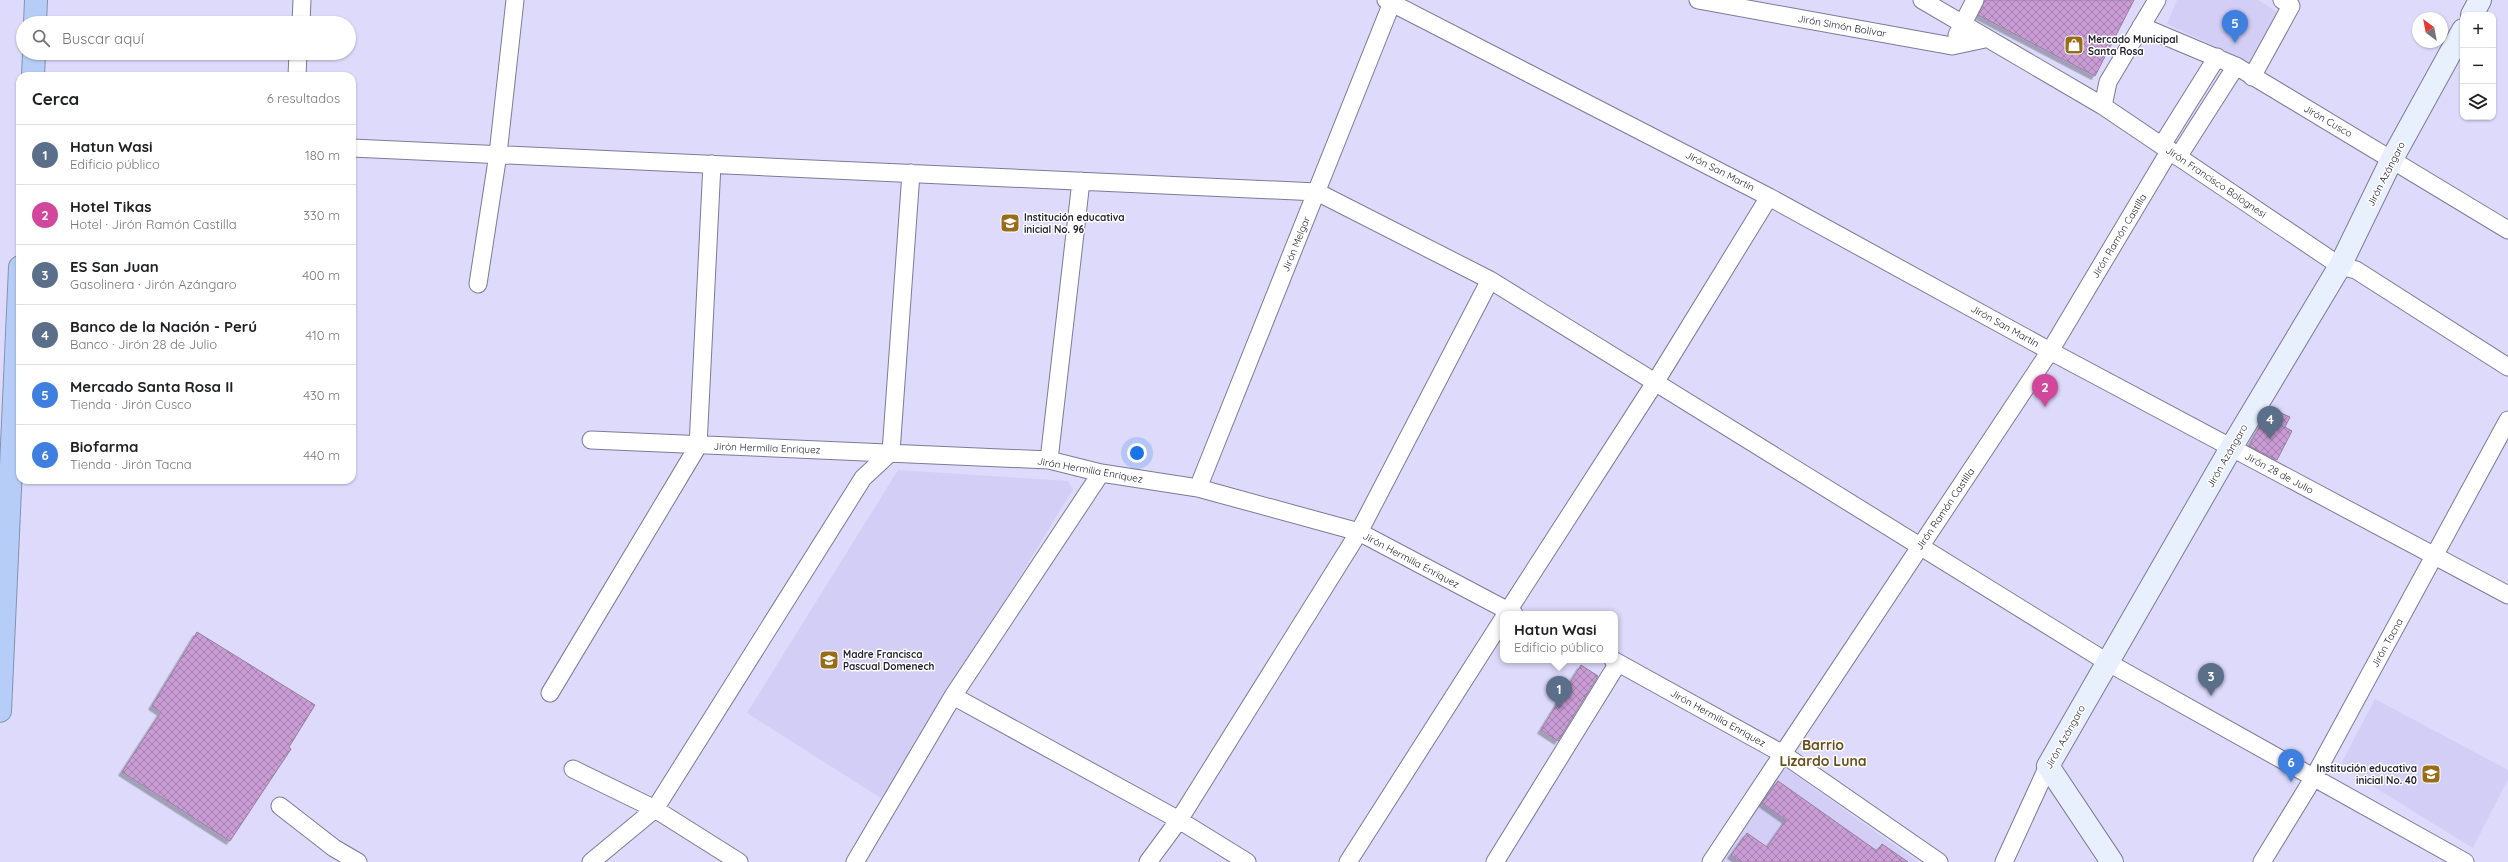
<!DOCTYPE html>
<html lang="es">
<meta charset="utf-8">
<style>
body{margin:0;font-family:Quicksand,sans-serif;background:#f6f6f6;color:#202124}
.controls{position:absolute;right:12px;top:12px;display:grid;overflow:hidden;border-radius:8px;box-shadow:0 1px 3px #0004}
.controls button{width:36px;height:36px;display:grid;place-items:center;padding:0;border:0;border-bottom:1px solid #e0e0e0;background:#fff;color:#202124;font:20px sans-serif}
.compass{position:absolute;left:2412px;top:12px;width:36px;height:36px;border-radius:50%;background:#fff;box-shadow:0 1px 3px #0004;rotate:328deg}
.you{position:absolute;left:1137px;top:453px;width:14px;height:14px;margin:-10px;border:3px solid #fff;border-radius:50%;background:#1a73e8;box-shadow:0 0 0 6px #1a73e833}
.badge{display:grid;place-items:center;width:26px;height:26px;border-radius:50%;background:#986d1a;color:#fff;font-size:13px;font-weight:700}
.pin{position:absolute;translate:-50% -33px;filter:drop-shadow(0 1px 2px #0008)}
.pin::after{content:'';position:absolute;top:21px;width:14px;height:12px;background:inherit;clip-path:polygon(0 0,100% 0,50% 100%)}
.popup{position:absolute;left:1500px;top:611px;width:118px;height:52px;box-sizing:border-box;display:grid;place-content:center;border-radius:8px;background:#fff;filter:drop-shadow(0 1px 3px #0005);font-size:13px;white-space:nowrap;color:#757577}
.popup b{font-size:15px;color:#202124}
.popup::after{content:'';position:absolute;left:50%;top:100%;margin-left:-8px;border:8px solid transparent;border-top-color:#fff}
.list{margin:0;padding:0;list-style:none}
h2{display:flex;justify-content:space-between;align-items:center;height:52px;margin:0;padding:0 16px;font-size:17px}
h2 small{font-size:13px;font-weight:400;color:#757577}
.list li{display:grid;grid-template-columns:26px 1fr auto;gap:12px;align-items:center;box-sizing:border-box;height:60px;padding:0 16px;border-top:1px solid #e0e0e0}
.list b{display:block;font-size:15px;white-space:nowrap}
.list p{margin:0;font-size:13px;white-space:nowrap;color:#757577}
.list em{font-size:13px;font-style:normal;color:#757577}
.icon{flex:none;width:22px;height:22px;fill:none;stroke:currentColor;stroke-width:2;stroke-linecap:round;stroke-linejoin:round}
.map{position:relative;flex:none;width:2508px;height:862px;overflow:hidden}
.search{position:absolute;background:#fff;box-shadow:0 1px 3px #0004;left:16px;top:16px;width:340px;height:44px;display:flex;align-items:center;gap:10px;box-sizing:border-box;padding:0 14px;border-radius:22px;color:#757577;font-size:15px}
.panel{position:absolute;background:#fff;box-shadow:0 1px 3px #0004;left:16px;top:72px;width:340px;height:412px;border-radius:12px}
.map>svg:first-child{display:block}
.built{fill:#d2cef6}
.building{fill:url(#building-cross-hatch);stroke:#96819b;filter:url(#shadow)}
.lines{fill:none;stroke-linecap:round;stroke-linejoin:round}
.street-casing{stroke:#7d7a98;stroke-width:19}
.secondary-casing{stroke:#7d7a98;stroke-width:24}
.highway-casing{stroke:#8392b1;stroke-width:24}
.street{stroke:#fff;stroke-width:17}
.secondary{stroke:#e9f0fd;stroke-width:22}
.highway{stroke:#b6cef7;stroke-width:22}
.labels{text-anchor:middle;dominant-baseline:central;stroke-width:3;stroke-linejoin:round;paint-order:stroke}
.street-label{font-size:10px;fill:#23222e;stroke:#fff}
.poi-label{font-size:10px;font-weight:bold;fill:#23222e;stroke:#fff;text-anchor:start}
.district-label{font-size:14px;font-weight:bold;fill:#6b4d16;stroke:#fff}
</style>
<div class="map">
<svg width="2508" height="862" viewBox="0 0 2508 862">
<defs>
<pattern id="building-cross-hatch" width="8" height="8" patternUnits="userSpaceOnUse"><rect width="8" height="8" fill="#ca9cd5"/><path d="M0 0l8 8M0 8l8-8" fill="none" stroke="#a47fad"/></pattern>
<filter id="shadow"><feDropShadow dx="-3.5" dy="3.5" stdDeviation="0" flood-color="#0004"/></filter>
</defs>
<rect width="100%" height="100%" fill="#dddafb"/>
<!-- built -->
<path class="built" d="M2177 0H2258L2277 12 2251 63 2167 24Z
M898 470 1068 481 1073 489 884 800 747 713Z
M2375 699 2508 770V779L2473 848 2340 766Z
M1783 766 1918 862H1720Z"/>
<!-- building -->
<path class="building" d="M1985 0H2134L2095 76 1978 15Z
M2270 408 2290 417 2285 427 2292 431 2277 460 2249 446Z
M197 632 315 705 289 747 291 749 230 841 122 772 161 712 152 706Z
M1581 665 1598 676 1558 741 1541 730Z
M1778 781 1877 851 1882 844 1908 862H1741L1731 855 1747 833 1767 847 1786 820 1762 803Z"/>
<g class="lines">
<defs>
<path id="street" d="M1386 0 1769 197 2050 351 2508 595
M1698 0 1952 46 1985 39
M1922 0 2103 106 2340 266 2356 270 2508 367
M301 23 302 0
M2141 26 2236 66 2508 230
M1957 35 1975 0
M297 76 298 53
M2252 77 2291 6 2282 0
M2103 106 2108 82 2157 0
M2162 145 2217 57
M352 148 1317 192 1490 280 2107 662 2465 862
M2178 157 2236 66
M478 284 498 154 515 0
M591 440 1049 460 1101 473 1198 488 1359 532 1514 614
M1049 460 1081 181
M1198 488 1393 0
M1506 614 1656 381 1769 197
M1613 660 1783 754 1939 862
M550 693 698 446 712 164
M953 696 1179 820 1247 862
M573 769 655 809 739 862
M280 806 334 848 358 862
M591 862 655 809 863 478 891 452 911 173
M855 862 953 696 1101 473
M1148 862 1179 820 1359 532 1490 280
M1348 862 1503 619
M1495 862 1618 663
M1711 862 2050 351 2170 150
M2004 862 2048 766
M2262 862 2314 777 2508 420"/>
<path id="secondary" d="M2472 15 2480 0
M2112 862 2048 766 2231 448 2340 266 2392 159 2463 30"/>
<path id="highway" d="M35 23 36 0
M33 76 34 53
M0 711 20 267"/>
</defs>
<!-- street casing -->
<use href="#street" class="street-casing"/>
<!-- secondary casing -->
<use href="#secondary" class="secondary-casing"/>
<!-- highway casing -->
<use href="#highway" class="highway-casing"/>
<!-- street -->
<use href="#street" class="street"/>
<!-- secondary -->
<use href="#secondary" class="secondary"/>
<!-- highway -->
<use href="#highway" class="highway"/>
</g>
<!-- icons -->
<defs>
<symbol id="shop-square" viewBox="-11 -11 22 22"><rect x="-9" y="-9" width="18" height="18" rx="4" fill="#986d1a" stroke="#fff"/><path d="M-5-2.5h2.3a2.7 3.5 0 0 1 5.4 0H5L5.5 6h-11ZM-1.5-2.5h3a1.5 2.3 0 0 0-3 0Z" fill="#fff"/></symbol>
<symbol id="school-square" viewBox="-11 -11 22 22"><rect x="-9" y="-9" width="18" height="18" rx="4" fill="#986d1a" stroke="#fff"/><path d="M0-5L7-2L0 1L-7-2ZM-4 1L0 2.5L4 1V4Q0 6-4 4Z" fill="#fff"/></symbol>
</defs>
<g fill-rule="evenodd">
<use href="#shop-square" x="2063" y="34" width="22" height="22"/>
<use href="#school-square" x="999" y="212" width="22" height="22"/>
<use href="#school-square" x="818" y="649" width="22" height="22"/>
<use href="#school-square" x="2420" y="763" width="22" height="22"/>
</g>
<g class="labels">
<!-- street labels -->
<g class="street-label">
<text transform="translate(1842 26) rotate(10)">Jirón Simón Bolívar</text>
<text transform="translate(2328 121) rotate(30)">Jirón Cusco</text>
<text transform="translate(1720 171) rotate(27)">Jirón San Martín</text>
<text transform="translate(2386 174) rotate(-63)">Jirón Azángaro</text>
<text transform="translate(2216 182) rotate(34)">Jirón Francisco Bolognesi</text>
<text transform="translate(2119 236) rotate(-59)">Jirón Ramón Castilla</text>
<text transform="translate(1296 244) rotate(-68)">Jirón Melgar</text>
<text transform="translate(2005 326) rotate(29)">Jirón San Martín</text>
<text transform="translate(767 448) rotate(2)">Jirón Hermilia Enriquez</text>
<text transform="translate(2227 456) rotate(-60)">Jirón Azángaro</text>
<text transform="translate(1090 470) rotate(10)">Jirón Hermilia Enriquez</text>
<text transform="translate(2279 473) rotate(28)">Jirón 28 de Julio</text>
<text transform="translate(1945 509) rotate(-56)">Jirón Ramón Castilla</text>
<text transform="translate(1411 560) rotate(28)">Jirón Hermilia Enriquez</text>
<text transform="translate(2387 643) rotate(-61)">Jirón Tacna</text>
<text transform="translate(1718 718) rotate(29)">Jirón Hermilia Enriquez</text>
<text transform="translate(2065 737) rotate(-61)">Jirón Azángaro</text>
</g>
<!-- poi labels -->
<g class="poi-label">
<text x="2088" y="39">Mercado Municipal<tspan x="2088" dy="12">Santa Rosa</tspan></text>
<text x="1024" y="217">Institución educativa<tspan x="1024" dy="12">inicial No. 96</tspan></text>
<text x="843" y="654">Madre Francisca<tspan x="843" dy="12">Pascual Domenech</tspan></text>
<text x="2417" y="768" text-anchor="end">Institución educativa<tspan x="2417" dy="12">inicial No. 40</tspan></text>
</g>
<!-- district labels -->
<g class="district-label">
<text x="1823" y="745">Barrio<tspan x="1823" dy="16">Lizardo Luna</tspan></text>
</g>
</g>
</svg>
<div class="controls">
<button>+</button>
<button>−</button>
<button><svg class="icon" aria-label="layers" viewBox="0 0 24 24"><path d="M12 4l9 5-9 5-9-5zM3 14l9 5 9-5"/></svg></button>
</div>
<svg class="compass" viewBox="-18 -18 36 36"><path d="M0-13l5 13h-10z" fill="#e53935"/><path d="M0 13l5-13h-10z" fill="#757577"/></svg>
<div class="you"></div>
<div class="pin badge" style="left:1559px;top:709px;background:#5c6f8a">1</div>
<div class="popup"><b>Hatun Wasi</b>Edificio público</div>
<div class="pin badge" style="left:2045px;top:407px;background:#d1479c">2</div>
<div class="pin badge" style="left:2211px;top:696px;background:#5c6f8a">3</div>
<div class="pin badge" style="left:2270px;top:439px;background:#5c6f8a">4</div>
<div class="pin badge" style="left:2235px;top:43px;background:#3f7fe0">5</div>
<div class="pin badge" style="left:2291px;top:782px;background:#3f7fe0">6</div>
<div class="search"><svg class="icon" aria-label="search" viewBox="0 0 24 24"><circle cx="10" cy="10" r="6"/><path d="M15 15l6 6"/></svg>Buscar aquí</div>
<section class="panel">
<h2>Cerca<small>6 resultados</small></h2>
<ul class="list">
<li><span class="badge" style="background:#5c6f8a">1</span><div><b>Hatun Wasi</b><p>Edificio público</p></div><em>180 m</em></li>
<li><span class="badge" style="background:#d1479c">2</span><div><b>Hotel Tikas</b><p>Hotel · Jirón Ramón Castilla</p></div><em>330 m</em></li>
<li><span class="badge" style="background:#5c6f8a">3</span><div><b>ES San Juan</b><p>Gasolinera · Jirón Azángaro</p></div><em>400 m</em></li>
<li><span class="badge" style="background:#5c6f8a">4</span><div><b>Banco de la Nación - Perú</b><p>Banco · Jirón 28 de Julio</p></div><em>410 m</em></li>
<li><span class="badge" style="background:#3f7fe0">5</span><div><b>Mercado Santa Rosa II</b><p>Tienda · Jirón Cusco</p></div><em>430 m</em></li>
<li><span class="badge" style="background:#3f7fe0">6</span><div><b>Biofarma</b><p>Tienda · Jirón Tacna</p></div><em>440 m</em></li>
</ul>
</section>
</div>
